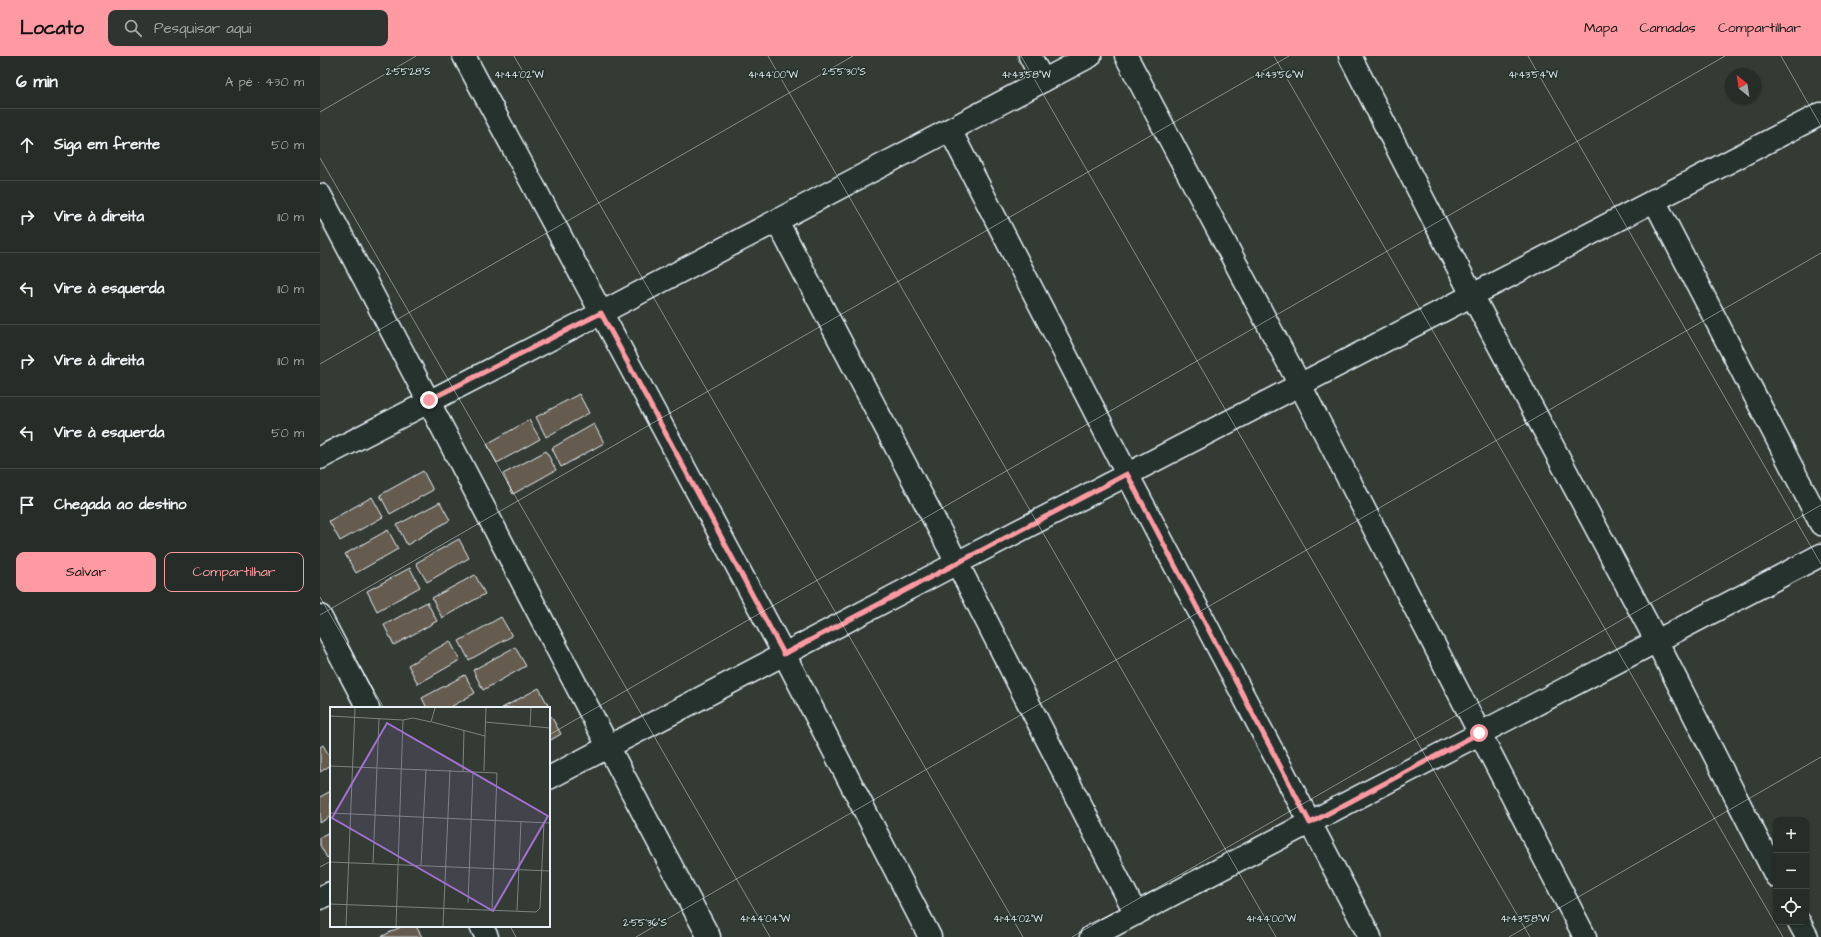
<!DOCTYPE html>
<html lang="pt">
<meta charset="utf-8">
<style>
body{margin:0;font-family:"Architects Daughter",sans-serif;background:#2e342f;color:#f1f3f6}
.controls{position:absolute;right:12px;bottom:12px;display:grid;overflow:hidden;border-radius:8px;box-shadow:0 1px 3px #0004}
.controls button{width:36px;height:36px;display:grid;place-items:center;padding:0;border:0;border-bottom:1px solid #424844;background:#262c27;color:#f1f3f6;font:20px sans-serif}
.compass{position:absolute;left:1405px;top:12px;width:36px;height:36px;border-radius:50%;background:#262c27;box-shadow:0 1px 3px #0004;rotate:330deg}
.stop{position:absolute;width:12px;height:12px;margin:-9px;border:3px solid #ff9aa2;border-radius:50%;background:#fff}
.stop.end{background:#ff9aa2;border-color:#fff;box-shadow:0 1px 4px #0008}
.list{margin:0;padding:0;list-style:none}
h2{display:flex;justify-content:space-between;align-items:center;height:52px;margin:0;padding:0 16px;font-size:17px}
h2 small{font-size:13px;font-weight:400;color:#a4a7a7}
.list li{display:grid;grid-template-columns:26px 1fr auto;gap:12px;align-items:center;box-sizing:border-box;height:72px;padding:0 16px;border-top:1px solid #424844}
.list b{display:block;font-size:15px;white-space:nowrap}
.list em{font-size:13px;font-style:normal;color:#a4a7a7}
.actions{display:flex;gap:8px;padding:12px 16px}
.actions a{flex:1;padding:9px 0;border:1px solid #ff9aa2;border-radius:8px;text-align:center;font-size:14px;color:#ff9aa2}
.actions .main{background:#ff9aa2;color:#111}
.icon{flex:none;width:22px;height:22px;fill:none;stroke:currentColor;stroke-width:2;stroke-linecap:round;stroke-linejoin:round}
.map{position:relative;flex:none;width:1501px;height:881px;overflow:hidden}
header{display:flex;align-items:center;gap:24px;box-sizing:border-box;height:56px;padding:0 20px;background:#ff9aa2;color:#111}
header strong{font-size:19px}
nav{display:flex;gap:22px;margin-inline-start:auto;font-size:14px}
.search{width:280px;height:36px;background:#2e342f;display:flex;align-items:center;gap:10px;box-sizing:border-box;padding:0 14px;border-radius:8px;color:#a4a7a7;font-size:15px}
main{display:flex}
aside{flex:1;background:#262c27}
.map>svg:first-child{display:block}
.building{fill:#655b50;stroke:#e8f1f8}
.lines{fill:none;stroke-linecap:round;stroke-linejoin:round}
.minor-casing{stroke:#e8f1f8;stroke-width:25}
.minor{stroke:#26332d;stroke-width:22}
.route{stroke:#ff9aa2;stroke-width:5}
.ticks{fill:none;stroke:#e8f1f8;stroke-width:1;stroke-opacity:0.45}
.inset-road{fill:none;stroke:#7b8482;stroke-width:1}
.view{fill:#a171d3;fill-opacity:0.15;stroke:#a171d3;stroke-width:2}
.inset-edge{fill:none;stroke:#e8f1f8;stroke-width:2}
.ticks-label{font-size:10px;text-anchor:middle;fill:#e8f1f8;stroke:#26332d;stroke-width:3;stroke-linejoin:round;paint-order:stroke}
</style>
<header>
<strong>Locato</strong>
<div class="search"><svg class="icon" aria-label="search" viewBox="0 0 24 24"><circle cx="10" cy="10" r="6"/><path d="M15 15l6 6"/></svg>Pesquisar aqui</div>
<nav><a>Mapa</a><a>Camadas</a><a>Compartilhar</a></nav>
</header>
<main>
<aside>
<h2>6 min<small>A pé · 430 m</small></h2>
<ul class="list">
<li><svg class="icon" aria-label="ahead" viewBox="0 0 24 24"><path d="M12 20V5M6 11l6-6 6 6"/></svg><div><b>Siga em frente</b></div><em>50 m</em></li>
<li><svg class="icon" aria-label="right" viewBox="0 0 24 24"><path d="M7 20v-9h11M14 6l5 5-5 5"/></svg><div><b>Vire à direita</b></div><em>110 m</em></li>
<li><svg class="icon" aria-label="left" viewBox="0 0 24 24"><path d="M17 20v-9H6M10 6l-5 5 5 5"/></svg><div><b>Vire à esquerda</b></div><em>110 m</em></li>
<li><svg class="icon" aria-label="right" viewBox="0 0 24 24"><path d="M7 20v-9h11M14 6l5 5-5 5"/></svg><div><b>Vire à direita</b></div><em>110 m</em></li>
<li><svg class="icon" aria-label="left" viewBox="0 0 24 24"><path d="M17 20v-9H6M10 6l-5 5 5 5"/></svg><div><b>Vire à esquerda</b></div><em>50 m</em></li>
<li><svg class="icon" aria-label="arrive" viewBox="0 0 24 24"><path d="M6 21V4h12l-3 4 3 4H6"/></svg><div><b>Chegada ao destino</b></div></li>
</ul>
<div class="actions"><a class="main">Salvar</a><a>Compartilhar</a></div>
</aside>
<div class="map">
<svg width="1501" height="881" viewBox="0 0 1501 881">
<rect width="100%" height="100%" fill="#333b34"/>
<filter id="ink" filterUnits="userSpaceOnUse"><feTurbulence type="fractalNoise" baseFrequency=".025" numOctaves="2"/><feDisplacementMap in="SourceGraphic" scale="8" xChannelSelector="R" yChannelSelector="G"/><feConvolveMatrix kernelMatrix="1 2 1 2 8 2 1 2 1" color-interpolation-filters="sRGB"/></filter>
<g filter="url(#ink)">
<!-- building -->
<path class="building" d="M259 338 269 357 226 381 216 361Z
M209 364 220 383 177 407 167 388Z
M274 368 284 387 241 411 232 392Z
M226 395 236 414 193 438 183 418Z
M103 415 113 434 70 458 60 439Z
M52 441 63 461 20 485 9 465Z
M120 446 130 464 87 489 77 469Z
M68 474 78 493 36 517 25 498Z
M139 483 149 502 107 526 96 507Z
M90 512 100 531 57 555 47 535Z
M155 519 165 538 122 562 112 542Z
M107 546 117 565 74 589 64 569Z
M181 561 192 580 149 604 139 585Z
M130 585 140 604 98 628 88 609Z
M195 591 206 610 163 634 153 614Z
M145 619 155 637 129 652H107L102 642Z
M219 632 229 651 227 652H182Z
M231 660 241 678 229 685V661Z
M3 689 11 703V709L0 716V691Z
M11 735V760L0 767V741Z
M11 775V800L7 802 0 789V781Z
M82 870H96L102 881H61Z"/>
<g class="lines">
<defs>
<path id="minor" d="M144 0 464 598 610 881
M710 0 723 25
M806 0 980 329 1265 881
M1030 0 1152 239 1337 586 1456 820
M630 74 807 418 1050 881
M0 139C131 385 257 635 389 881
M1334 144 1501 468
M457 165 637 507 816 858
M0 402 281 257 770 0
M0 560 48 652
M229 722 637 507 1501 58
M0 842 11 837
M1479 866 1487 881
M161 870 167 881
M771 881 1501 499"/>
</defs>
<!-- minor casing -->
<use href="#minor" class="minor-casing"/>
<!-- minor -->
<use href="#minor" class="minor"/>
</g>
</g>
<g class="lines" filter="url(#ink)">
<!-- route -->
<path class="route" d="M109 344 281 257 464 598 807 418 990 767 1159 677"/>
</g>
<!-- ticks -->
<path class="ticks" d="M194 0 703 881M448 0 956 881M701 0 1210 881M954 0 1463 881M1208 0 1501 508M1461 0 1501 70M0 56 96 0M0 102 450 881M0 308 533 0M0 541 64 652M0 559 969 0M229 679 1405 0M0 811 11 805M190 870 196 881M316 881 1501 197M752 881 1501 449M1189 881 1501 701"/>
<!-- overview -->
<g transform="translate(10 651)">
<rect width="220" height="220" fill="#333b34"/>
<path class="inset-road" d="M0 9 73 13 83 11 101 15 105 1M102 15 155 29 154 64M155 15 220 21M200 19 201 1M155 29 156 1M0 59 167 66 162 203M133 64 134 23M0 106 220 116M0 155 220 164M43 157 49 12M91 159 96 62M138 196 143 64M0 197 206 205 210 201 214 115M187 204 191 114M16 219 25 1M66 219 73 13M113 219 120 63"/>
<path class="view" d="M57 16 218 109 163 204 2 111Z"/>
<rect width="220" height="220" class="inset-edge"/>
</g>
<g class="ticks-label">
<text x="88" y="19">2°55'28"S</text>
<text x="524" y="19">2°55'30"S</text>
<text x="199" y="22">41°44'02"W</text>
<text x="453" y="22">41°44'00"W</text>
<text x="706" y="22">41°43'58"W</text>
<text x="959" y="22">41°43'56"W</text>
<text x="1213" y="22">41°43'54"W</text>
<text x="445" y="866">41°44'04"W</text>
<text x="698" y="866">41°44'02"W</text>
<text x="951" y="866">41°44'00"W</text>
<text x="1205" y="866">41°43'58"W</text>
<text x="325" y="870">2°55'36"S</text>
</g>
</svg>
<div class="controls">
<button>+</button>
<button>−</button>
<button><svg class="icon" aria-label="locate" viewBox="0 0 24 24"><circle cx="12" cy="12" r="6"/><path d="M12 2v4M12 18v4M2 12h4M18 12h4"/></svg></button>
</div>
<svg class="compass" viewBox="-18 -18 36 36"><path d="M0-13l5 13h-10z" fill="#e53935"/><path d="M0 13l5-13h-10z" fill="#a4a7a7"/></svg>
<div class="stop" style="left:1159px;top:677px"></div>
<div class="stop end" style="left:109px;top:344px"></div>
</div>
</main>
